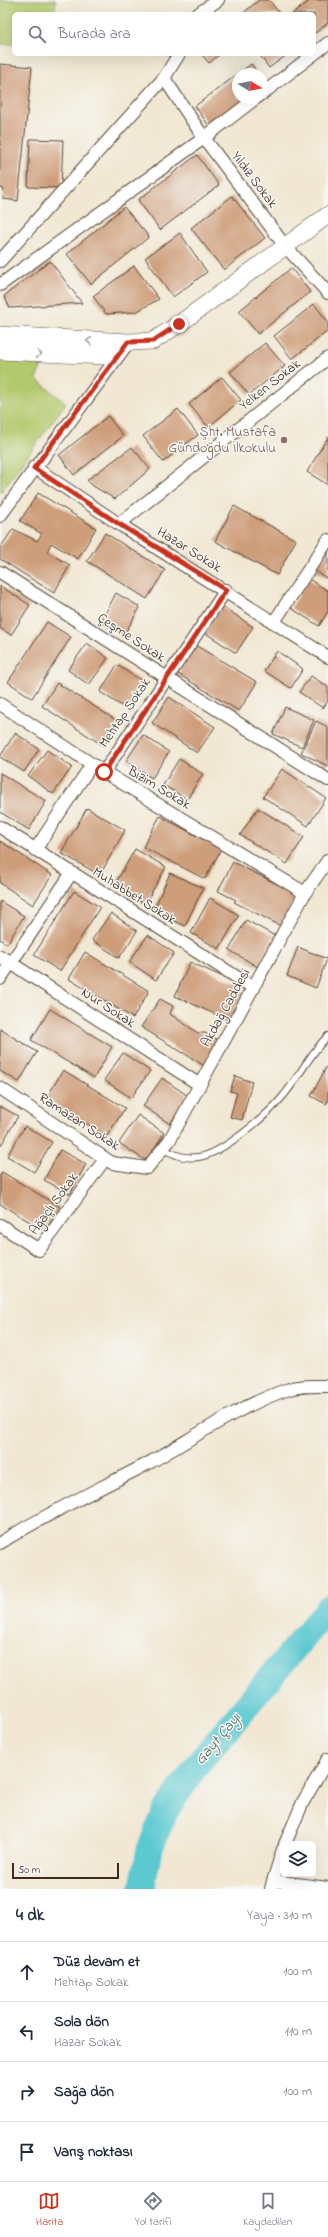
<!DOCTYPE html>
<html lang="tr">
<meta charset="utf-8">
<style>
body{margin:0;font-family:"Indie Flower",sans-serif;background:#f6f6f7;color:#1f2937}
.controls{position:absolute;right:12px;bottom:12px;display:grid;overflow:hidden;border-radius:6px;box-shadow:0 4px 16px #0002}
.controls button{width:36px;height:36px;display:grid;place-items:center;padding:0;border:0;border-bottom:1px solid #e0e1e3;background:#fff;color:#1f2937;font:20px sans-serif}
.compass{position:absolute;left:232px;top:68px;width:36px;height:36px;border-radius:50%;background:#fff;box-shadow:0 4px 16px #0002;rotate:100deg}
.scale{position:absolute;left:12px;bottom:10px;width:107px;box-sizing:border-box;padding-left:4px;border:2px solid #3b2a1e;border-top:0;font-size:11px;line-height:14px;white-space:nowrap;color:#3b2a1e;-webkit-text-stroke:3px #f6f6f2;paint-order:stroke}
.stop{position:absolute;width:12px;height:12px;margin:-9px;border:3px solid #c8321e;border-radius:50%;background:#fff}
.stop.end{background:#c8321e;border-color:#fff;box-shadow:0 1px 4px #0008}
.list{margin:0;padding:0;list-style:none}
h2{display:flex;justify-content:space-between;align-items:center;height:52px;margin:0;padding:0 16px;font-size:17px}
h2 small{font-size:13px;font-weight:400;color:#747a83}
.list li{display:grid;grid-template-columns:26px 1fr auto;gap:12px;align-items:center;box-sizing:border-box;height:60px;padding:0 16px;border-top:1px solid #e0e1e3}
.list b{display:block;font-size:15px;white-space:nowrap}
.list p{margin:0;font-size:13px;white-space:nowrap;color:#747a83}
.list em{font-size:13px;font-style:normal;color:#747a83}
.icon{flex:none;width:22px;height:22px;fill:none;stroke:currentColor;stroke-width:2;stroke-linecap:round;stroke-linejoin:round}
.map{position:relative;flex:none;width:328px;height:1889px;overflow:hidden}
.search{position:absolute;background:#fff;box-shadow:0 4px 16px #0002;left:12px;right:12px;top:12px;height:44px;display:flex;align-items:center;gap:10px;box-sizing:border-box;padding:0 14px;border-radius:6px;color:#747a83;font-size:15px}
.sheet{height:292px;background:#fff}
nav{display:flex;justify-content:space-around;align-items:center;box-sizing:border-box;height:56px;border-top:1px solid #e0e1e3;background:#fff;font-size:11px;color:#747a83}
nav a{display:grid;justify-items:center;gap:2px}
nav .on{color:#c8321e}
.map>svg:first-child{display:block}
.green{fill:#b3c96d;stroke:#777a46}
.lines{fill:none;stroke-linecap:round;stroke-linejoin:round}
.river{stroke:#5cc9d1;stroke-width:26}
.building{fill:#ce9d79}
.lane-casing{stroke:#564639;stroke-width:8}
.street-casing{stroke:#564639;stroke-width:14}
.secondary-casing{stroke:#564639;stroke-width:18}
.lane{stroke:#fff;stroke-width:6}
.street{stroke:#fff;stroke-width:12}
.secondary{stroke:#fff;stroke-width:17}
.oneway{stroke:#a79f9a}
.route{stroke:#c8321e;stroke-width:5}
.education-dot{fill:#8d6e63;stroke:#f6f6f2;stroke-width:1.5}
.labels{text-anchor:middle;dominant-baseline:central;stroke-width:3;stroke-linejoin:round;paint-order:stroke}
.street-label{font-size:14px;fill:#3b2a1e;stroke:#f6f6f2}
.education-label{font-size:14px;fill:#785e54;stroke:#f6f6f2;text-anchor:end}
.water-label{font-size:15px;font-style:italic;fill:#455a54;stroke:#f6f6f2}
</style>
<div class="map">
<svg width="328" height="1889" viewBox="0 0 328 1889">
<rect width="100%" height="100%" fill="#f6f6f2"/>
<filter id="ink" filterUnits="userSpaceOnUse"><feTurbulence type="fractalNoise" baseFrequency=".025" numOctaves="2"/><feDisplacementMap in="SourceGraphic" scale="8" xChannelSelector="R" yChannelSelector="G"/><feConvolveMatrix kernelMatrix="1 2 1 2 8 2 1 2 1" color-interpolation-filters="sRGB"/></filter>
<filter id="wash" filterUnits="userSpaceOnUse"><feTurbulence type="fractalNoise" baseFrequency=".012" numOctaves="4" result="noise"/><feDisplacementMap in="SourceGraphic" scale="16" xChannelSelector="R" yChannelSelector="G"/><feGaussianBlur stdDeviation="0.9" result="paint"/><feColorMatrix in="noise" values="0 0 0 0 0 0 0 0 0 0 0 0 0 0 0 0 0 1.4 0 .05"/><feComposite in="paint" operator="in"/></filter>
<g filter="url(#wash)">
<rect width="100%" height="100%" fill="#f1e7d2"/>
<!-- green -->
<path class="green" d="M0 0H56L54 14H14V44H0Z
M0 356 45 358 36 379 66 403 1 492Z"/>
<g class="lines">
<!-- river -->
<path class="river" d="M142 1889 149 1851 165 1812 197 1765 328 1608"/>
</g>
<g id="blocks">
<!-- building -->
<path class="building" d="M259 0H269L280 14H242Z
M311 0H328V23L314 34V14H292Z
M201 54H220L209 63Z
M259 54H288L269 68Z
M0 64 32 67 18 201 3 199 4 189 0 188Z
M251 64 258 74H238Z
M238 74V98H247L209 126 195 106Z
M30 139 63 140 61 188 28 187Z
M197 155 219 185 160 230 138 200Z
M232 196 265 238 224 270 191 228Z
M124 207 149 237 91 284 67 254Z
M180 233 207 272 173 297 145 258Z
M50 261 82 303 10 308 4 296Z
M134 266 159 299 136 312 106 314 93 296Z
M291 268 310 292 258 334 239 311Z
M314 304 328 322V331L292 359 274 336Z
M265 343 285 366 249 395 230 372Z
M222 377 241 400 208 427 189 404Z
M178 409 198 435 163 462 143 436Z
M108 416 123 436 74 475 59 455Z
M328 437V485L307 472Z
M132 447 150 469 115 499 93 486 87 480Z
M38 493 96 528 78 559 51 543 47 552 70 565 54 593 0 559V548L13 529 37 541 42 534 20 521Z
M234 506 296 540 277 575 215 541Z
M105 533 165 570 147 599 87 561Z
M328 547V579L314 570Z
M309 579 328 591V611L319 626 291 608Z
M0 586 30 605 11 635 0 628Z
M116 593 140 607 124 635 101 622Z
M222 606 253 627 236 653 204 632Z
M47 622 71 637 32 698 8 682Z
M87 643 108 658 89 685 68 670Z
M195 645 257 682 239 711 178 674Z
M277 651 303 669 291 688 264 671Z
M117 665 145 683 128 710 100 692Z
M311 676 328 687V701L323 708 299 692Z
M57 683 119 722 104 746 42 706Z
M169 697 215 727 197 753 152 723Z
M285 707 314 720 302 747 273 734Z
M316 721 328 727V766L301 753Z
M15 733 39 749 24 772 0 757Z
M143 735 169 752 152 778 126 761Z
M47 750 72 767 53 794 28 776Z
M179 759 203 774 187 799 163 785Z
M282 769 326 798 308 826 263 797Z
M0 773 46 801 29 830 0 812Z
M87 808 125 830 100 875 61 853Z
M258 808 304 837 287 864 240 835Z
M160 816 221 849 205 879 143 847Z
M0 841 52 875 33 905 0 883Z
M135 849 166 867 145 904 114 886Z
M233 862 297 894 281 926 234 902 236 900 218 891Z
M170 873 203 888 185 926 153 911Z
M74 891 100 907 60 971 34 955Z
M210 898 239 915 219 949 191 933Z
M0 901 24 916 7 944 0 939Z
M111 913 137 931 119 958 92 940Z
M246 920 275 936 258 967 229 950Z
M148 935 174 953 156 980 129 962Z
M298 947 327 959 316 988 287 976Z
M85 952 149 991 133 1018 69 979Z
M190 962 245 987 230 1021 175 996Z
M160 999 173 1006 170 1014 198 1033H205L218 1040 203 1065 141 1027Z
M50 1009 112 1047 94 1078 31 1040Z
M0 1029 37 1052 19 1082 0 1071Z
M123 1053 150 1071 131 1098 104 1080Z
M328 1064V1101L326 1104 311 1096Z
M63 1070 125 1108 107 1136 46 1099Z
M235 1076 252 1082 242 1120 230 1117 237 1093 230 1091Z
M162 1078 188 1096 170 1124 143 1106Z
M0 1106 18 1116 0 1147Z
M138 1115 164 1133 146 1161 119 1143Z
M25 1126 52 1142 34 1172 7 1156Z
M60 1150 86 1164 70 1194 44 1180Z
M2 1172 60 1207 45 1231 0 1204V1176Z"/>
</g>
</g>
<g filter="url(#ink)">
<use href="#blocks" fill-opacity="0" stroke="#564639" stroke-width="1"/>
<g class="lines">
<defs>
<path id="lane" d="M163 1149C175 1155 184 1159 198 1157 221 1155 269 1114 284 1095 300 1076 310 1053 328 1036"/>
<path id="street" d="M198 14 218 0
M314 54 328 43
M164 78 204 138 285 246 328 293
M262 94 314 54
M0 261 164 78 179 54
M0 285 204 138 256 98
M34 467 119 524 328 657
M0 516 125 347
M119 524 328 358
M0 572 328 780
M274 622 328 540
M0 704 104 772 305 893
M104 772 226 590
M0 827 254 988
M35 850 92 764
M0 956 200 1085
M0 979 71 874
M0 1088 112 1163 147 1168 169 1141 305 893 328 860
M0 1225 39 1250 105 1159
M0 1543C47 1513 98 1490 147 1464 192 1439 237 1407 286 1390 300 1385 314 1386 328 1386
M285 1844 303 1802 328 1759
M273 1881 283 1849
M271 1889 273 1881 328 1888"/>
<path id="secondary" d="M0 335 128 342 153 341 179 324 328 215
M0 351 105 356 128 342"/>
</defs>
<!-- lane casing -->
<use href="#lane" class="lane-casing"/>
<!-- street casing -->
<use href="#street" class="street-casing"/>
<!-- secondary casing -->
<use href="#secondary" class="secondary-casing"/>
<!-- lane -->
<use href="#lane" class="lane"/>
<!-- street -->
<use href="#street" class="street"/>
<!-- secondary -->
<use href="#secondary" class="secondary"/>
</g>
<!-- one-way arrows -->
<defs><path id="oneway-chevron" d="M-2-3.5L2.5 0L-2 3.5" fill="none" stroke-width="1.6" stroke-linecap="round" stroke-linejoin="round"/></defs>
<g class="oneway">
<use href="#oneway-chevron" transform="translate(89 341) rotate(-177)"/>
<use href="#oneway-chevron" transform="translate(39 354) rotate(4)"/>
</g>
</g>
<g class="lines" filter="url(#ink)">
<!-- route -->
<path class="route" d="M104 772 226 590 119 524 34 468 128 342 153 341 179 324"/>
</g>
<!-- markers -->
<circle class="education-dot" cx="284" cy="440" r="4"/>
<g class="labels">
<!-- street labels -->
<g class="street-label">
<text transform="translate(254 180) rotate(53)">Yıldız Sokak</text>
<text transform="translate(270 385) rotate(-38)">Yelken Sokak</text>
<text transform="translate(189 550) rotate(32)">Hazar Sokak</text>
<text transform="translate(131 638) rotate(33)">Çeşme Sokak</text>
<text transform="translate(125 713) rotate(-56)">Mehtap Sokak</text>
<text transform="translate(159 788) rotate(31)">Bizim Sokak</text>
<text transform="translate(134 896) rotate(32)">Muhabbet Sokak</text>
<text transform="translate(108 1008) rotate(33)">Nur Sokak</text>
<text transform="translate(226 1008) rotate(-61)">Akdağ Caddesi</text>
<text transform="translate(79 1122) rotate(33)">Ramazan Sokak</text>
<text transform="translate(54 1204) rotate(-54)">Ağaçlı Sokak</text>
</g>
<!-- education labels -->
<g class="education-label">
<text x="276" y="432">Şht. Mustafa<tspan x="276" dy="16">Gündoğdu İlkokulu</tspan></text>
</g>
<!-- water labels -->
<g class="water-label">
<text transform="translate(218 1739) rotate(-50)">Gayt Çayı</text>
</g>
</g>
</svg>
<div class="controls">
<button><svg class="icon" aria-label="layers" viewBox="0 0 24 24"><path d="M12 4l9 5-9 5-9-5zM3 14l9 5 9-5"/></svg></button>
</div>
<svg class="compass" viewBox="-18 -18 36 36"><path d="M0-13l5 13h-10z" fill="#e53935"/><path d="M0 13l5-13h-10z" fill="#747a83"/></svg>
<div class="scale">50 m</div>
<div class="stop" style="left:104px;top:772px"></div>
<div class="stop end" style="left:179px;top:324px"></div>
<div class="search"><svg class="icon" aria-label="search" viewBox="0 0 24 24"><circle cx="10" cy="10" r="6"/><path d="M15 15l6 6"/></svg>Burada ara</div>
</div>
<section class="sheet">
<h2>4 dk<small>Yaya · 310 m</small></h2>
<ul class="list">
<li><svg class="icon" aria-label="ahead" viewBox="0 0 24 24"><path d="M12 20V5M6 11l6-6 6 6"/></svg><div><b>Düz devam et</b><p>Mehtap Sokak</p></div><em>100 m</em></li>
<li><svg class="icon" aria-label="left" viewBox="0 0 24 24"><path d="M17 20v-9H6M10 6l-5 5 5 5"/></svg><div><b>Sola dön</b><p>Hazar Sokak</p></div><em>110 m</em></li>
<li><svg class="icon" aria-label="right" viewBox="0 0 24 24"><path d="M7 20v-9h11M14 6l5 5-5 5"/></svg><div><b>Sağa dön</b></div><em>100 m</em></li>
<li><svg class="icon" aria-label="arrive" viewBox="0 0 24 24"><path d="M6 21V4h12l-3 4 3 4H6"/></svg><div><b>Varış noktası</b></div></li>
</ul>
</section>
<nav>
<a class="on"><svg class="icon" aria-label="map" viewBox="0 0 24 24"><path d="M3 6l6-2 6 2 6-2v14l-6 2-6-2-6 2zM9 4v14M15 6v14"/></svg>Harita</a>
<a><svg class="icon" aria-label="directions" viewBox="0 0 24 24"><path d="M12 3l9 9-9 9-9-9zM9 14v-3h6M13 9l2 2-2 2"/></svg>Yol tarifi</a>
<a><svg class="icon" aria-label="saved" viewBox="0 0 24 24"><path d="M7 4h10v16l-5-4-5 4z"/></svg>Kaydedilen</a>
</nav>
